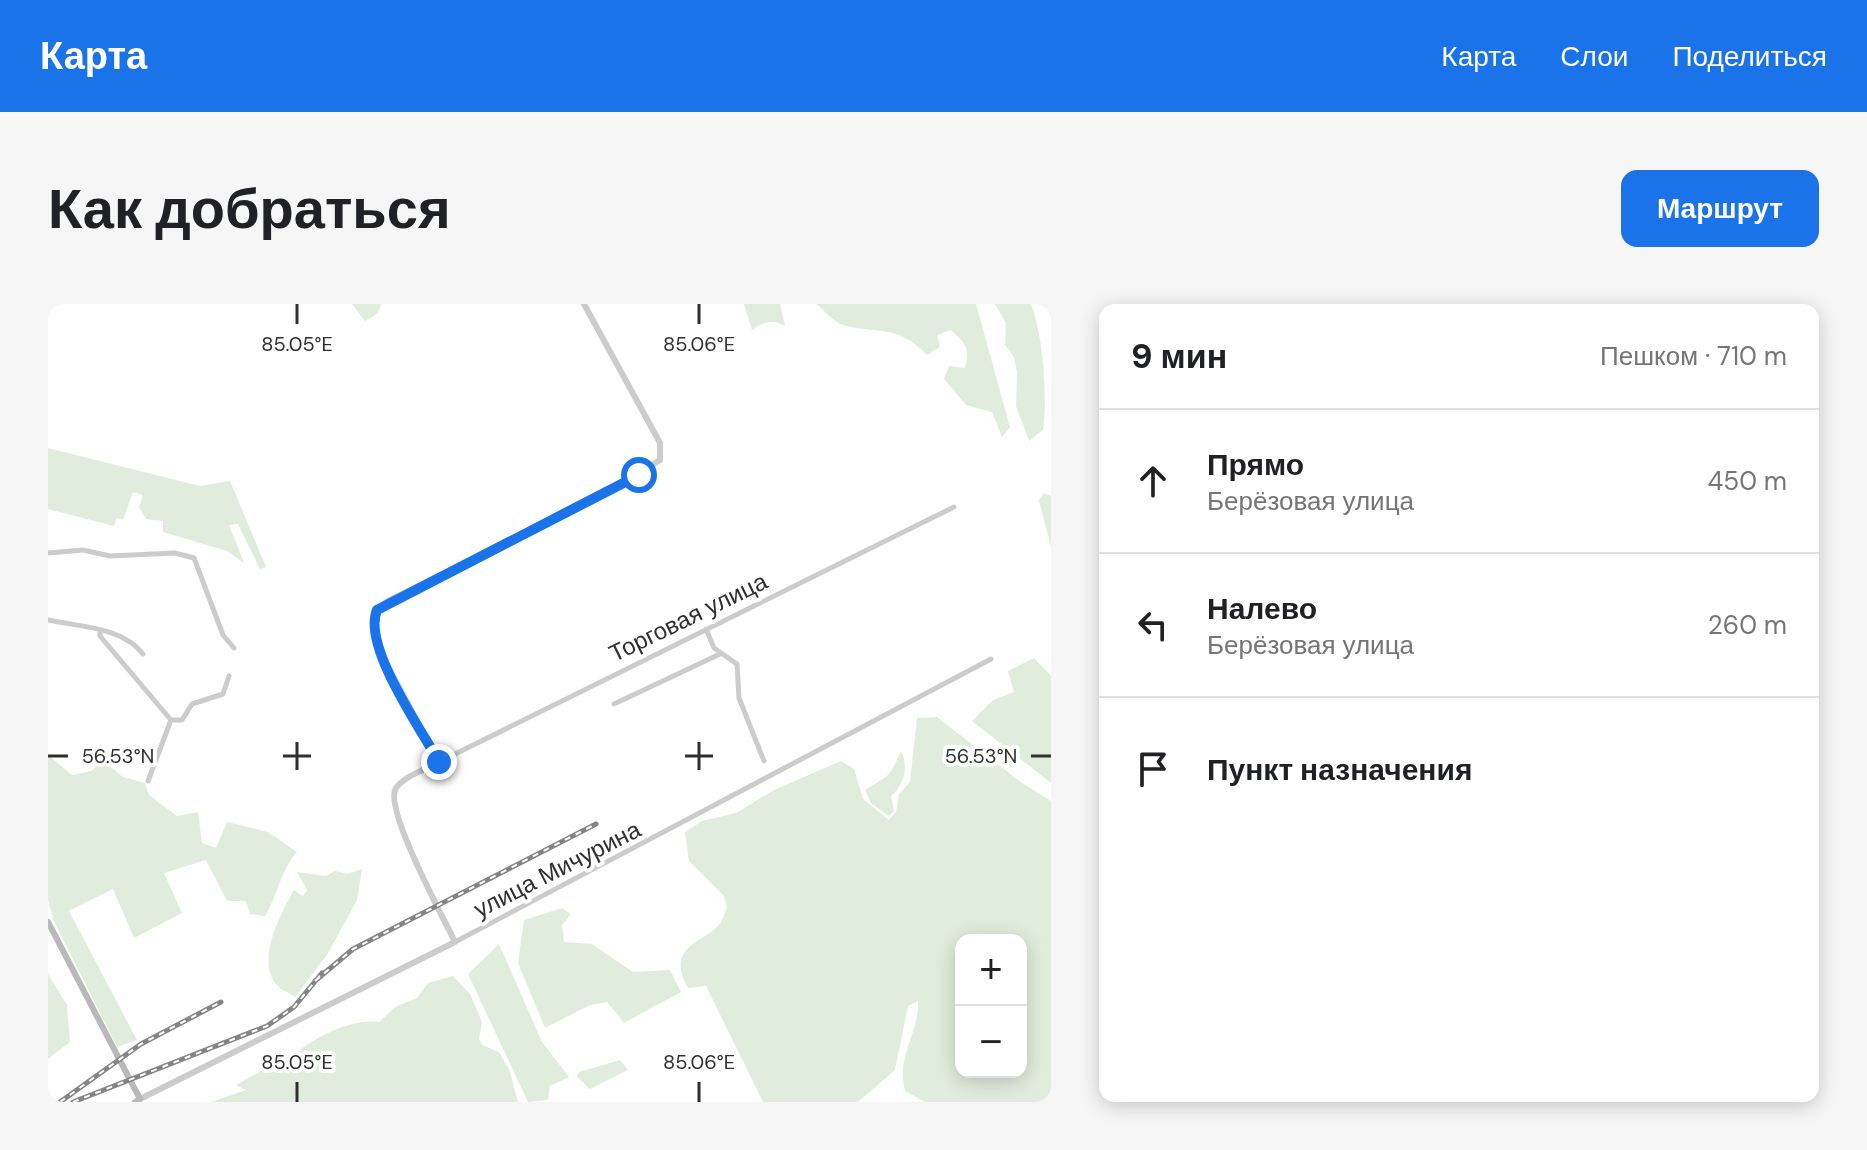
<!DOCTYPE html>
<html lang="ru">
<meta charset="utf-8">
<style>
body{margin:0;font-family:"DM Sans",sans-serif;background:#f6f6f6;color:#202124}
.controls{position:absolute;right:24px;bottom:24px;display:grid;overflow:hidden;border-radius:16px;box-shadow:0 4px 20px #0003}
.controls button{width:72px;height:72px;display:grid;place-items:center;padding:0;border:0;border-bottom:2px solid #e0e0e0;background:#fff;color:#202124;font:40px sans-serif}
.stop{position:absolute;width:24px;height:24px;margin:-18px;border:6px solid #1a73e8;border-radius:50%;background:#fff}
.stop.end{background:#1a73e8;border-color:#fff;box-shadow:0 2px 8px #0008}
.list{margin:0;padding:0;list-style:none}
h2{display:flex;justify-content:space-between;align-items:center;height:104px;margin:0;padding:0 32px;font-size:34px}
h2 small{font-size:26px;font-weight:400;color:#757577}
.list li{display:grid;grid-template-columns:52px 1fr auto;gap:24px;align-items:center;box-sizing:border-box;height:144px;padding:0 32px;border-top:2px solid #e0e0e0}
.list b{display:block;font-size:30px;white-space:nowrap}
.list p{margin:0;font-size:26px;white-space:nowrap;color:#757577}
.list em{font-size:26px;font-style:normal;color:#757577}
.icon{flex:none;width:44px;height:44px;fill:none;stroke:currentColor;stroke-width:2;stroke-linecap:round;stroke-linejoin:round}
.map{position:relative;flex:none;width:1003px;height:798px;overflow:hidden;border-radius:16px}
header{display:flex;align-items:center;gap:48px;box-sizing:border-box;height:112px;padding:0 40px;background:#1a73e8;color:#fff}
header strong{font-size:38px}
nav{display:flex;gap:44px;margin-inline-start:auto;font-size:28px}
.intro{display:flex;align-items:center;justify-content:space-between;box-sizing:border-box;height:192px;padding:0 48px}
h1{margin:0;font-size:56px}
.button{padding:20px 36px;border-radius:16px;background:#1a73e8;color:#fff;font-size:28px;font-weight:700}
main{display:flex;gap:48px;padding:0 48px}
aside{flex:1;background:#fff;border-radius:16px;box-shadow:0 4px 20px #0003}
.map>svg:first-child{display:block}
.green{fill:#e1eddc;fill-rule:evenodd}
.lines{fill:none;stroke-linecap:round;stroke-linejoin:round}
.minor{stroke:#ccc;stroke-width:5}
.tertiary{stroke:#ccc;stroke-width:6}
.secondary{stroke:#b9b9b9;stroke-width:6}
.rail-casing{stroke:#848484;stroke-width:5}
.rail{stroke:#fff;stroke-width:2;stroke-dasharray:6;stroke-linecap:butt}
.route{stroke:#1a73e8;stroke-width:10}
.ticks{fill:none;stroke:#2f2f2f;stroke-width:3}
.labels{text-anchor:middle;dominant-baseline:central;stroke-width:8;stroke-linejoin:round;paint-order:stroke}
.street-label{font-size:24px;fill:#2f2f2f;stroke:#fff}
.ticks-label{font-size:20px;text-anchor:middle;fill:#2f2f2f;stroke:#fff;stroke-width:8;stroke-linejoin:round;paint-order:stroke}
</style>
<header>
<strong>Карта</strong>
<nav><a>Карта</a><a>Слои</a><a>Поделиться</a></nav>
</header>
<div class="intro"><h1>Как добраться</h1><a class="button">Маршрут</a></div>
<main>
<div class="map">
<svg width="1003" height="798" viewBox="0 0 1003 798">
<rect width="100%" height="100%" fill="#fff"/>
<!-- green -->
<path class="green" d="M304 0H333C332 10 325 13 317 17Z
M696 0H732L737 22C724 15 716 18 704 26Z
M768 0H928L962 123 954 133 944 108 918 101 896 75 901 62 917 64C922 45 918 39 903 26L889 31 892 43 879 51C849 21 835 30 798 22 787 20 777 7 768 0Z
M947 0H983C995 31 1000 94 995 126L981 137 968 102 969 68 966 53 957 41 958 19Z
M0 144 152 182 182 177 218 263 212 265 190 220 181 221 196 259 179 247 115 228V217L98 215 91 203 95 191 85 188 75 216 69 214 66 222 0 205Z
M996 189 1003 192V243L991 196Z
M986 354 1003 372V479L924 417 945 396 966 388 960 367Z
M889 413 974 479 1003 497V798H877L857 787C848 749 871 732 870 697L860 702 847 766 810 798H715L658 682 640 684C618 644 650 641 670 622 674 618 677 609 679 604L676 592 641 557 637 528 654 517 688 509 726 486 793 457 806 465 815 495 841 516 848 508 851 490 862 478 869 414ZM913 636H973V768H913Z
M853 447C861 462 856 481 843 492L846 507 841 512 823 499 817 486C842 470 840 476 853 447Z
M0 451 24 471 44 467 53 455 75 473 97 479 101 491 129 512 150 508 154 539 168 544 179 518 220 528 249 548C232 567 230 591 217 612L202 610 198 597H179L158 556 116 569 134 609 86 634 65 585 21 607 89 736 69 743 5 615 0 596Z
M314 565 309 596 279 651 247 693C242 689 233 686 231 683 205 660 234 607 246 586L255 592 259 586 249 568 278 572 287 567 300 570Z
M514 604 523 610 514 621 516 638 544 640 585 668 622 666 633 688 576 719 559 698 542 701 497 724 470 659 476 616Z
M451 640 494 738 521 773 502 782 500 796 480 798 420 670Z
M0 670 19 701 22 738 0 755Z
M405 672 422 690 434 718 431 735 434 741 451 748 461 765 470 798H163L198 786 188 781 220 763 227 768C251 742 295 714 331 718L347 703 369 694 380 679Z
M572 756 580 766 542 785 529 773 531 768Z"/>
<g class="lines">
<!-- minor -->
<path class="minor" d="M0 249 35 246 62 252 127 249 146 254 175 331 186 344
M0 316C33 323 74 323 95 350
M658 325 666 344 689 360 691 394 716 457
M52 327V332L123 416
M566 400 672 350
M123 416H134L144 400 175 390 181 372
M391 458 906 203
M100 477 123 416
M407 638 943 355"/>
<!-- tertiary -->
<path class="tertiary" d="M92 795 407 638C395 613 335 503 348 484 356 472 379 465 391 458L329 342 326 313 338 298 572 182 612 156V139L536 0"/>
<!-- secondary -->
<path class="secondary" d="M0 618 92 795 87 798"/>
<defs>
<path id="rail" d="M267 677 305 645 548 520
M12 798 93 740 173 698
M25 798 219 722 246 703 274 669"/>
</defs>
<!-- rail casing -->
<use href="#rail" class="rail-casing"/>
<!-- rail -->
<use href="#rail" class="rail"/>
</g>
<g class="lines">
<!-- route -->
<path class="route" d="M391 458C373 425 314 342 329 306L591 171"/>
</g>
<!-- ticks -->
<path class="ticks" d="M249 0V20M651 0V20M249 438V466M651 438V466M0 452H20M235 452H263M637 452H665M983 452H1003M249 778V798M651 778V798"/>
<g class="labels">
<!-- street labels -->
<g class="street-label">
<text transform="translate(640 313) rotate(-26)">Торговая улица</text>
<text transform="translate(509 565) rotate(-27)">улица Мичурина</text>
</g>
</g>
<g class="ticks-label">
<text x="249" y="47">85.05°E</text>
<text x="651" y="47">85.06°E</text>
<text x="70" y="459">56.53°N</text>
<text x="933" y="459">56.53°N</text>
<text x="249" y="765">85.05°E</text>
<text x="651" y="765">85.06°E</text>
</g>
</svg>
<div class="controls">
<button>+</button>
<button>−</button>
</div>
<div class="stop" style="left:591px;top:171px"></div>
<div class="stop end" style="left:391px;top:458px"></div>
</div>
<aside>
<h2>9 мин<small>Пешком · 710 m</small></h2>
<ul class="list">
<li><svg class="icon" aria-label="ahead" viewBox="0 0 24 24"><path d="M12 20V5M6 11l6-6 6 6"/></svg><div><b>Прямо</b><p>Берёзовая улица</p></div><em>450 m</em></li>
<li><svg class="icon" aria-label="left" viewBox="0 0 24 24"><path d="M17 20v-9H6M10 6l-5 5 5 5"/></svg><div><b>Налево</b><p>Берёзовая улица</p></div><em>260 m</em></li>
<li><svg class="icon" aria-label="arrive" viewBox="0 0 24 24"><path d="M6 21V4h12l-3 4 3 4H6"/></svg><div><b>Пункт назначения</b></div></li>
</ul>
</aside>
</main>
